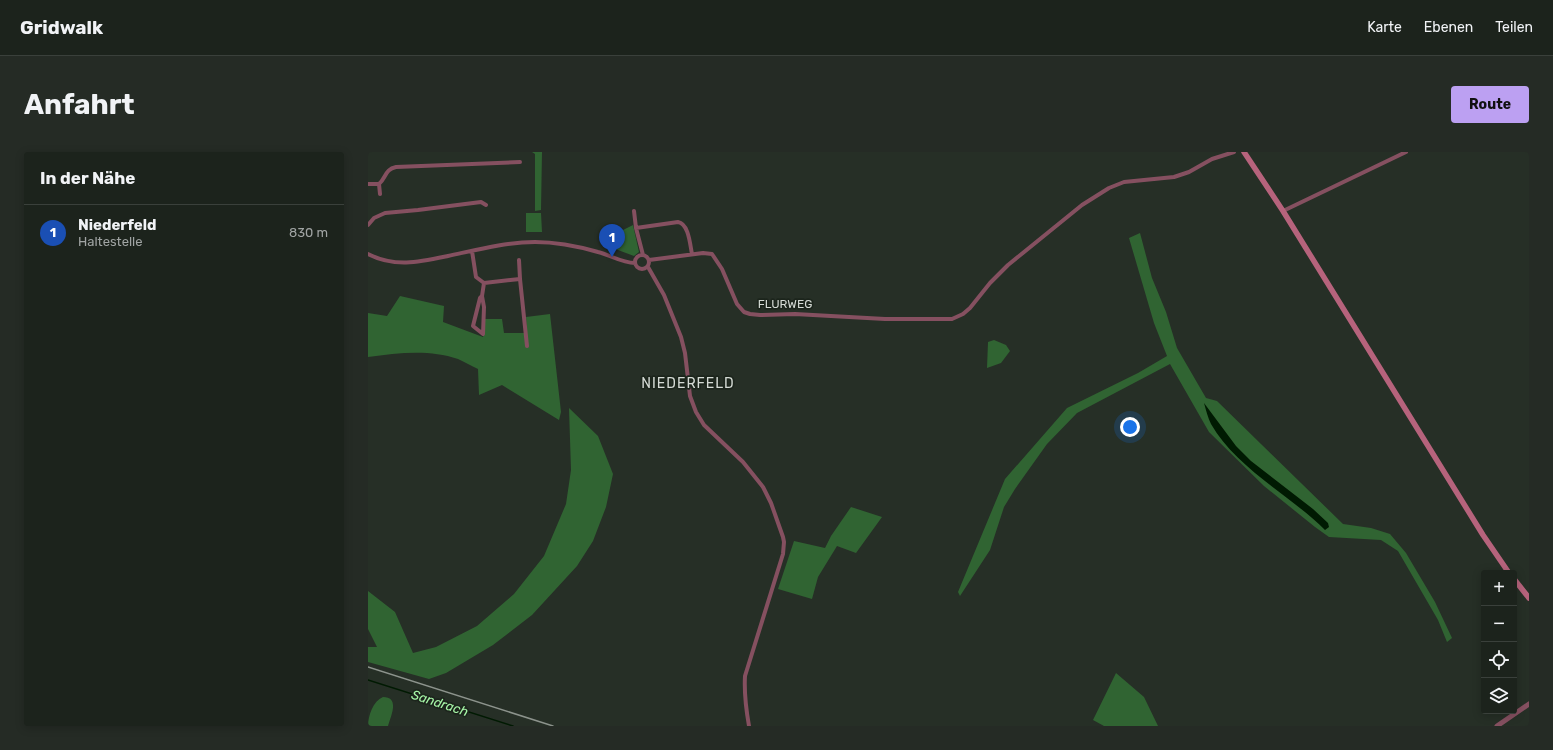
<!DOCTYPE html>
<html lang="de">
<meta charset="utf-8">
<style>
body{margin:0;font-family:Rubik,sans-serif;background:#252b25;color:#f1f3f6}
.controls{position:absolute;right:12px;bottom:12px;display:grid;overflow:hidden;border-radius:4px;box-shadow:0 2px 10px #0003}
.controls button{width:36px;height:36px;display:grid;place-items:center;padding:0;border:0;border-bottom:1px solid #3a403b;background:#1c231c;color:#f1f3f6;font:20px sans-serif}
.you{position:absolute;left:762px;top:275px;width:14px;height:14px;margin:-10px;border:3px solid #fff;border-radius:50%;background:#1a73e8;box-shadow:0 0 0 6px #1a73e833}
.badge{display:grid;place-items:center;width:26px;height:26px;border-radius:50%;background:#bca0f2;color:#fff;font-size:13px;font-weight:700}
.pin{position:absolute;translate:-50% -33px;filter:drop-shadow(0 1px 2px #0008)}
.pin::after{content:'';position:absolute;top:21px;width:14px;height:12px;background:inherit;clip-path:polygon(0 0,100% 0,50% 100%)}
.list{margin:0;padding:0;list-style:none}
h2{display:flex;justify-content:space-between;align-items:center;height:52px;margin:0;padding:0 16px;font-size:17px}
h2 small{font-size:13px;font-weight:400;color:#a0a4a3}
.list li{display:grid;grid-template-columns:26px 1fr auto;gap:12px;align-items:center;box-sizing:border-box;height:56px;padding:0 16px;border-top:1px solid #3a403b}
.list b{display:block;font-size:15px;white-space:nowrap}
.list p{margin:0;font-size:13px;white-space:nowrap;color:#a0a4a3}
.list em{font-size:13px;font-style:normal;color:#a0a4a3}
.icon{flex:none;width:22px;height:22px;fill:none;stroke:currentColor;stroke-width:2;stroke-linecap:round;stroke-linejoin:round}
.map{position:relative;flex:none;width:1161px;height:574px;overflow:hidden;border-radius:4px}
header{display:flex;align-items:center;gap:24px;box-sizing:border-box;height:56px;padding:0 20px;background:#1c231c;border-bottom:1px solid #3a403b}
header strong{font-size:19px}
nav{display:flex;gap:22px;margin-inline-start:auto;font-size:14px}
.intro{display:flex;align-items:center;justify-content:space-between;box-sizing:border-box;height:96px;padding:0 24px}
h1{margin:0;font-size:28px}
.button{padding:10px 18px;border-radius:4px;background:#bca0f2;color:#111;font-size:14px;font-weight:700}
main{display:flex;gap:24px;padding:0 24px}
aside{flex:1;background:#1c231c;border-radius:4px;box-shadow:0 2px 10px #0003}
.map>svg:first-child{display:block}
.green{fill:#306432}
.water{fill:#001a02}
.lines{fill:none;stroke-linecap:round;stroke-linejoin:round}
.stream{stroke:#001a02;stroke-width:1.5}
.minor{stroke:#855060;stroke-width:4}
.tertiary{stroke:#855060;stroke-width:5}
.secondary{stroke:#b6637c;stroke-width:5.5}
.rail{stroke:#8c938c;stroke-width:1.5}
.labels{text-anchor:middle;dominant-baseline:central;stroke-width:3.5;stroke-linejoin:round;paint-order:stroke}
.street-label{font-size:12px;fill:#d5dbd5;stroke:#1c251c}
.water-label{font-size:13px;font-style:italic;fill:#a6f6a7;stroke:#1c251c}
.quarter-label{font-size:14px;letter-spacing:1px;fill:#d5dbd5;stroke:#1c251c}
</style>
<header>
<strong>Gridwalk</strong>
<nav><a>Karte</a><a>Ebenen</a><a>Teilen</a></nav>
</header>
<div class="intro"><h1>Anfahrt</h1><a class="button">Route</a></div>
<main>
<aside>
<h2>In der Nähe<small></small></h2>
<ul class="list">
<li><span class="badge" style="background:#1a4fb4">1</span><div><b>Niederfeld</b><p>Haltestelle</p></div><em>830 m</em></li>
</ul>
</aside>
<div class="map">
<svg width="1161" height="574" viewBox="0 0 1161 574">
<rect width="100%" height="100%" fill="#262f26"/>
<!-- green -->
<path class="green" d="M164 0H174L173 58 167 59V2Z
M158 61H173L174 80H158Z
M265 73 271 100 266 104 242 95 245 83Z
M772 81 784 126 798 160 809 196 838 246 849 249 975 372 1003 376 1022 382 1038 401 1067 450 1084 486 1079 490 1070 468 1030 399 1013 388 961 385 947 375 896 334 841 280 802 212 709 261 679 292 647 337 636 355 622 398 592 444 590 440 637 327 699 256 770 221 799 204 786 171 761 86Z
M32 144 76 154 75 170 115 185 117 167H134L136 181H159L158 165 182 162 193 260 191 268 134 233 111 243 110 217C103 214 97 210 90 207 61 197 30 201 0 205V161L19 164Z
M626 188 638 193 642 199 633 211 619 216 620 190Z
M201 256 230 284 245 322 238 355 225 389 209 414 164 463 125 493 78 521 61 527 0 510V495H9L0 477V439L27 460 45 501 68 495 109 474 146 442 176 404 198 352 203 318Z
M483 355 514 365 488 401 469 394 450 425 444 447 410 437 426 389 457 396 463 384Z
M748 521 776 545 790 574H736L725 568Z
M15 545C32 545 23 564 20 574H0C0 564 5 549 15 545Z"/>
<!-- water -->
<path class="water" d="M836 251 868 294 883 309 945 357 960 371 961 375 957 378C922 343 868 316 843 272 840 266 838 258 836 251Z"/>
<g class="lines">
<!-- stream -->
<path class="stream" d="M0 528 145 574"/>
<!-- minor -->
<path class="minor" d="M0 32H11C18 26 17 17 28 15L152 10
M11 32 12 42
M266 59 268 76
M915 59 1038 0
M0 73 6 66 17 61 50 58 113 50 118 53
M104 99 108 125 116 131 152 127 159 194
M0 102C27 116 52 110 80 104 108 98 138 90 167 90 188 90 209 94 230 100 242 103 254 111 267 111
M267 110a7 7 0 1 1 14 0a7 7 0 1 1-14 0Z
M275 103 268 76 310 70C321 72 322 93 324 102
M151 108 152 127
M281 108 335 101 344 102 354 117 369 152 376 160 382 162 392 163 427 162 517 167H584L595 162 602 156 622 131 640 113 714 53 741 36 756 30 806 25 821 20 844 7 866 0
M280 115 296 143 313 185 317 201 322 244 328 260 336 273 375 310 395 335 403 351 415 385 416 390 415 402 377 524C376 541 378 557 381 574
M114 144 112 146 105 174 115 182 116 155 114 144 116 131"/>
<!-- tertiary -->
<path class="tertiary" d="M1129 574 1161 552"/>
<!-- secondary -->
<path class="secondary" d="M876 0 915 59 1115 383 1141 421
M1146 427 1161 446"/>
<!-- rail -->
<path class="rail" d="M0 515 185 574"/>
</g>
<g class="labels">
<!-- street labels -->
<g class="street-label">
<text x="417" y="152">FLURWEG</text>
</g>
<!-- water labels -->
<g class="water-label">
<text transform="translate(72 551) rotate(18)">Sandrach</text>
</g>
<!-- quarter labels -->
<g class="quarter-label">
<text x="320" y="231">NIEDERFELD</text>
</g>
</g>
</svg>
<div class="controls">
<button>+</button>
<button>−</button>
<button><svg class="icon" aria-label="locate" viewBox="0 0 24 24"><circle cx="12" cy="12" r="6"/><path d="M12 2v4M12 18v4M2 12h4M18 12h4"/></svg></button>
<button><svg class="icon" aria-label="layers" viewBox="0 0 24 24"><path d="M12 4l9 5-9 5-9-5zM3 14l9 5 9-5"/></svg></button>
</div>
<div class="you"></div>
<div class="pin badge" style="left:244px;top:105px;background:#1a4fb4">1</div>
</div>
</main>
